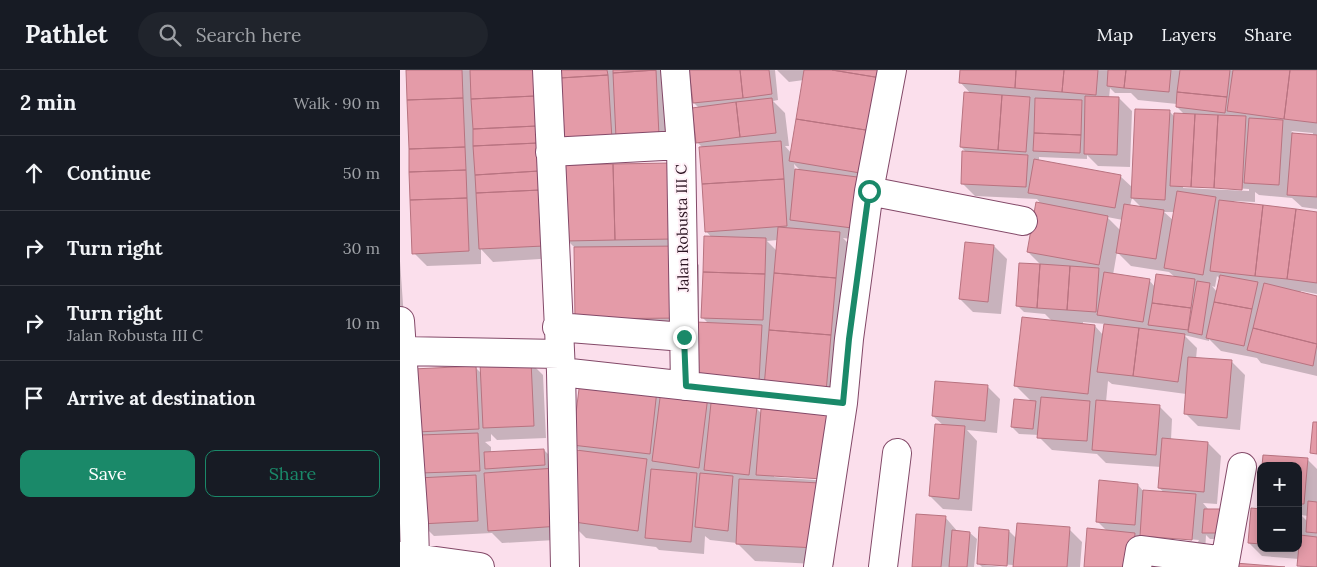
<!DOCTYPE html>
<meta charset="utf-8">
<style>
body{margin:0;font-family:Lora,serif;background:#20242c;color:#f1f3f6}
.controls{position:absolute;right:15px;bottom:15px;display:grid;overflow:hidden;border-radius:10px;box-shadow:0 2px 12px #0003}
.controls button{width:45px;height:45px;display:grid;place-items:center;padding:0;border:0;border-bottom:1px solid #363941;background:#171b24;color:#f1f3f6;font:25px sans-serif}
.stop{position:absolute;width:15px;height:15px;margin:-11px;border:4px solid #1a8969;border-radius:50%;background:#fff}
.stop.end{background:#1a8969;border-color:#fff;box-shadow:0 1px 5px #0008}
.list{margin:0;padding:0;list-style:none}
h2{display:flex;justify-content:space-between;align-items:center;height:65px;margin:0;padding:0 20px;font-size:21px}
h2 small{font-size:16px;font-weight:400;color:#9ea1a6}
.list li{display:grid;grid-template-columns:32px 1fr auto;gap:15px;align-items:center;box-sizing:border-box;height:75px;padding:0 20px;border-top:1px solid #363941}
.list b{display:block;font-size:19px;white-space:nowrap}
.list p{margin:0;font-size:16px;white-space:nowrap;color:#9ea1a6}
.list em{font-size:16px;font-style:normal;color:#9ea1a6}
.actions{display:flex;gap:10px;padding:15px 20px}
.actions a{flex:1;padding:11px 0;border:1px solid #1a8969;border-radius:10px;text-align:center;font-size:18px;color:#1a8969}
.actions .main{background:#1a8969;color:#fff}
.icon{flex:none;width:28px;height:28px;fill:none;stroke:currentColor;stroke-width:2;stroke-linecap:round;stroke-linejoin:round}
.map{position:relative;flex:none;width:917px;height:497px;overflow:hidden}
header{display:flex;align-items:center;gap:30px;box-sizing:border-box;height:70px;padding:0 25px;background:#171b24;border-bottom:1px solid #363941}
header strong{font-size:24px}
nav{display:flex;gap:28px;margin-inline-start:auto;font-size:18px}
.search{width:350px;height:45px;background:#20242c;display:flex;align-items:center;gap:12px;box-sizing:border-box;padding:0 18px;border-radius:28px;color:#9ea1a6;font-size:19px}
main{display:flex}
aside{flex:1;background:#171b24}
.map>svg:first-child{display:block}
.shadow{fill:#0003;fill-rule:evenodd}
.building{fill:#e49ba8;stroke:#b87380}
.lines{fill:none;stroke-linecap:round;stroke-linejoin:round}
.street-casing{stroke:#834968;stroke-width:30}
.street{stroke:#fff;stroke-width:28}
.route{stroke:#1a8969;stroke-width:6}
.labels{text-anchor:middle;dominant-baseline:central;stroke-width:4;stroke-linejoin:round;paint-order:stroke}
.street-label{font-size:15px;fill:#2b1320;stroke:#fff0f7}
</style>
<header>
<strong>Pathlet</strong>
<div class="search"><svg class="icon" aria-label="search" viewBox="0 0 24 24"><circle cx="10" cy="10" r="6"/><path d="M15 15l6 6"/></svg>Search here</div>
<nav><a>Map</a><a>Layers</a><a>Share</a></nav>
</header>
<main>
<aside>
<h2>2 min<small>Walk · 90 m</small></h2>
<ul class="list">
<li><svg class="icon" aria-label="ahead" viewBox="0 0 24 24"><path d="M12 20V5M6 11l6-6 6 6"/></svg><div><b>Continue</b></div><em>50 m</em></li>
<li><svg class="icon" aria-label="right" viewBox="0 0 24 24"><path d="M7 20v-9h11M14 6l5 5-5 5"/></svg><div><b>Turn right</b></div><em>30 m</em></li>
<li><svg class="icon" aria-label="right" viewBox="0 0 24 24"><path d="M7 20v-9h11M14 6l5 5-5 5"/></svg><div><b>Turn right</b><p>Jalan Robusta III C</p></div><em>10 m</em></li>
<li><svg class="icon" aria-label="arrive" viewBox="0 0 24 24"><path d="M6 21V4h12l-3 4 3 4H6"/></svg><div><b>Arrive at destination</b></div></li>
</ul>
<div class="actions"><a class="main">Save</a><a>Share</a></div>
</aside>
<div class="map">
<svg width="917" height="497" viewBox="0 0 917 497">
<rect width="100%" height="100%" fill="#fbdfec"/>
<!-- shadow -->
<path class="shadow" d="M7 0H146L156 188 93 192 81 179V194L27 196 14 183Z
M161 0H267L272 78 225 82Z
M291 0H375L378 30 373 31 385 43 389 76H385L392 84 404 10 389 12 377 0H497L465 171 443 168 452 177 439 334 379 329 296 265 194 266 175 178 167 170 271 94 290 186 299 195V254H309L303 248 312 168 306 161 303 78 297 72 299 38 294 33ZM394 94 401 101H395ZM378 170 377 181 367 171Z
M561 0H917V139L902 137 892 128 859 125 855 122V132L834 131V133L917 143V224L901 221 900 223 917 227V306L861 293 857 288 821 281 809 269V271L784 265 797 278 796 289 832 292 845 305 840 360 798 356 785 343 786 324 712 314 708 311 706 332 759 336 772 349 771 370 808 373 821 386 817 434 803 433 808 439 827 469H810L806 465 805 483 685 497 707 461 698 452 738 415 744 422 765 423 759 418 761 397 706 393 697 384 652 380 639 367V365L619 364 612 357 631 331 616 316 652 251 645 244 624 242 618 236 642 196 628 182 642 135 637 129 575 126 562 113 567 83 561 77 571 24 560 12ZM710 18 715 23H731L738 30 777 34V37L785 45 775 47 769 41 733 118 720 106 639 91V87L687 89V85L698 96 730 97 732 41 719 28H709ZM891 61 913 63V66L895 64ZM783 115 849 119V121L783 118ZM732 128 742 138 730 136ZM764 142H775L774 151ZM707 147 723 150 721 161ZM717 182 731 196 769 202 775 207 755 217 749 210 713 205ZM817 206 820 209 817 222 812 216 815 217ZM683 252 705 254 703 265 695 256 683 255ZM753 466 799 470 798 472 753 468Z
M594 176 607 189 601 244 573 242 560 229Z
M0 191 7 292H0Z
M130 292 143 305 146 368 97 370 91 364V371L85 372 91 377V383L144 380 150 386 151 400 156 399 169 412 170 427H171L177 381 181 382 174 375 181 312 256 321 261 326 262 322 308 327 315 334 356 338 362 344V340L427 345 444 362 440 426H432L437 431 434 495 355 491 337 473 310 470 305 466 304 484 259 480 256 477 186 468 172 454V469L102 473 92 463 34 466 21 453 19 417 0 418V293L15 308V300L75 297 82 304 81 295ZM17 360 23 366H20L21 402 28 409 18 410 16 373 13 370H17ZM374 405 430 409 429 411 374 407Z
M587 316 600 329 597 363 567 360 577 371 572 441 543 439 530 426 544 356 533 346Z
M864 386 908 390 917 399V497H900L899 489 862 486 849 473 861 440V478H898V396ZM901 445 908 446V452Z
M545 447 558 462 570 463 577 469 574 497H513Z
M669 459 682 472 680 497H613V495L583 493V495L602 497H582L578 493 609 461 617 469Z"/>
<!-- building -->
<path class="building" d="M6 0H62L63 28 7 30Z
M70 0H134L135 26 71 29Z
M159 0H207L208 5 160 8Z
M213 0H256L213 3Z
M256 0 259 66 216 68 213 3Z
M289 0H340L343 28 293 33Z
M340 0H369L372 24 343 28Z
M404 0H432L481 8 472 61 396 49Z
M432 0H482L481 8Z
M560 0H616L615 18 559 13Z
M616 0H664L662 22 615 18Z
M664 0H698L696 25 662 22Z
M708 0H726L724 18 707 16Z
M726 0H771L769 22 724 18Z
M780 0H830L827 27 777 22Z
M833 0H890L884 49 827 41Z
M890 0H917V53L884 49Z
M208 5 212 69 165 73 160 8Z
M564 22 602 25 598 80 560 77Z
M777 22 827 27 825 43 776 37Z
M602 25 630 27 626 82 598 80Z
M135 26 137 56 73 59 71 29Z
M685 26 719 27 717 85 684 84Z
M63 28 65 77 9 79 7 30Z
M372 28 376 63 340 67 336 32Z
M635 28 682 30 681 65 634 63Z
M336 32 340 67 296 73 292 38Z
M735 39 770 40 765 130 731 128Z
M774 43 795 44 791 117 770 116Z
M795 44 818 45 814 118 791 117Z
M818 45 846 46 842 120 814 118Z
M849 48 883 50 879 115 844 113Z
M396 49 472 61 466 104 389 91Z
M137 56 138 73 73 76V59Z
M634 63 681 65 680 83 633 81Z
M892 63 917 65V127L887 125Z
M381 71 384 109 302 114 299 77Z
M138 73 139 101 75 105 73 76Z
M65 77 66 100 9 102V79Z
M562 81 628 85 626 117 561 114Z
M634 89 721 105 715 138 628 123Z
M272 93 273 169 215 170 213 94Z
M213 94 215 170 166 171 165 95Z
M395 99 465 108 452 158 390 150Z
M66 100 67 128 10 130 9 102Z
M139 101 140 120 76 123 75 105Z
M384 109 387 156 305 162 302 114Z
M140 120 144 176 79 179 76 123Z
M777 121 816 127 803 205 764 198Z
M67 128 69 181 12 184 10 130Z
M819 130 863 135 855 206 810 201Z
M636 132 708 146 699 195 627 182Z
M724 134 764 140 756 189 716 183Z
M863 135 896 139 887 209 855 206Z
M896 139 917 142V213L887 209Z
M378 157 440 162 436 208 374 203Z
M304 166 366 168 365 204 303 202Z
M565 172 594 175 588 232 559 229Z
M282 176V248L175 249 174 177Z
M619 193 640 194 637 238 616 236Z
M640 194 670 196 667 240 637 238Z
M670 196 699 198 696 242 667 240Z
M303 202 365 204 363 250 301 248Z
M704 202 750 209 743 252 697 245Z
M374 203 436 208 431 265 369 260Z
M756 204 795 209 791 238 752 233Z
M820 205 858 212 852 239 814 232Z
M797 211 810 213 802 265 788 262Z
M864 213 917 226V274L853 258Z
M814 232 852 239 844 276 806 268Z
M752 233 791 238 788 260 748 255Z
M622 247 695 255 688 324 614 316Z
M296 252 362 255 359 312 293 309Z
M704 254 739 258 733 306 697 302Z
M739 258 785 264 778 312 733 306Z
M853 258 917 274 913 296 847 280Z
M369 260 431 265 426 322 364 317Z
M788 287 832 290 827 348 784 344Z
M131 291 134 356 83 358 80 293Z
M76 296 79 359 17 362 13 299Z
M180 311 257 320 250 384 172 375Z
M535 311 588 315 585 351 532 346Z
M261 320 308 326 299 398 252 391Z
M641 327 690 331 687 371 637 368Z
M614 329 636 331 633 359 611 357Z
M696 330 760 335 756 385 692 380Z
M311 333 357 337 349 405 304 400Z
M361 339 427 343 423 409 356 405Z
M913 352H917V384L910 383Z
M535 354 565 356 559 429 529 426Z
M78 363 80 401 20 403 19 365Z
M762 368 808 372 804 422 758 418Z
M144 379 145 395 85 399 84 382Z
M176 380 247 389 238 461 167 451Z
M863 385 908 388 904 434H898V396H862Z
M156 398 160 456 88 461 84 403Z
M251 399 297 403 291 472 245 468Z
M300 403 333 406 328 461 295 457Z
M76 405 78 451 20 454 18 408Z
M339 409 420 413 417 478 336 474Z
M699 410 738 414 735 455 696 452Z
M743 420 796 424 792 470 740 466Z
M908 431 917 432V463L906 462Z
M851 438 861 439V474L848 473Z
M804 439H823L821 463H802Z
M516 444 546 446 541 497H512Z
M617 453 670 457 667 497H613Z
M579 457 609 460 607 496 577 494Z
M687 458 735 463 732 497H684Z
M552 460 570 462 567 497H549Z
M900 465 917 467V497L897 496Z
M835 493 885 497H834Z"/>
<g class="lines">
<defs>
<path id="street" d="M147 0 161 302 165 497
M275 0 281 75 285 316
M150 82 281 75
M469 121 623 151
M0 251 14 453 15 489
M157 257 284 267
M2 281 159 284
M161 302 443 333
M0 486 80 497
M418 497 443 333 449 269 469 121 492 0
M483 497 497 383
M737 497 740 480 825 491
M824 497 842 397"/>
</defs>
<!-- street casing -->
<use href="#street" class="street-casing"/>
<!-- street -->
<use href="#street" class="street"/>
</g>
<g class="lines">
<!-- route -->
<path class="route" d="M284 267 286 316 443 333 449 269 469 121"/>
</g>
<g class="labels">
<!-- street labels -->
<g class="street-label">
<text transform="translate(282 158) rotate(-91)">Jalan Robusta III C</text>
</g>
</g>
</svg>
<div class="controls">
<button>+</button>
<button>−</button>
</div>
<div class="stop" style="left:469px;top:121px"></div>
<div class="stop end" style="left:284px;top:267px"></div>
</div>
</main>
